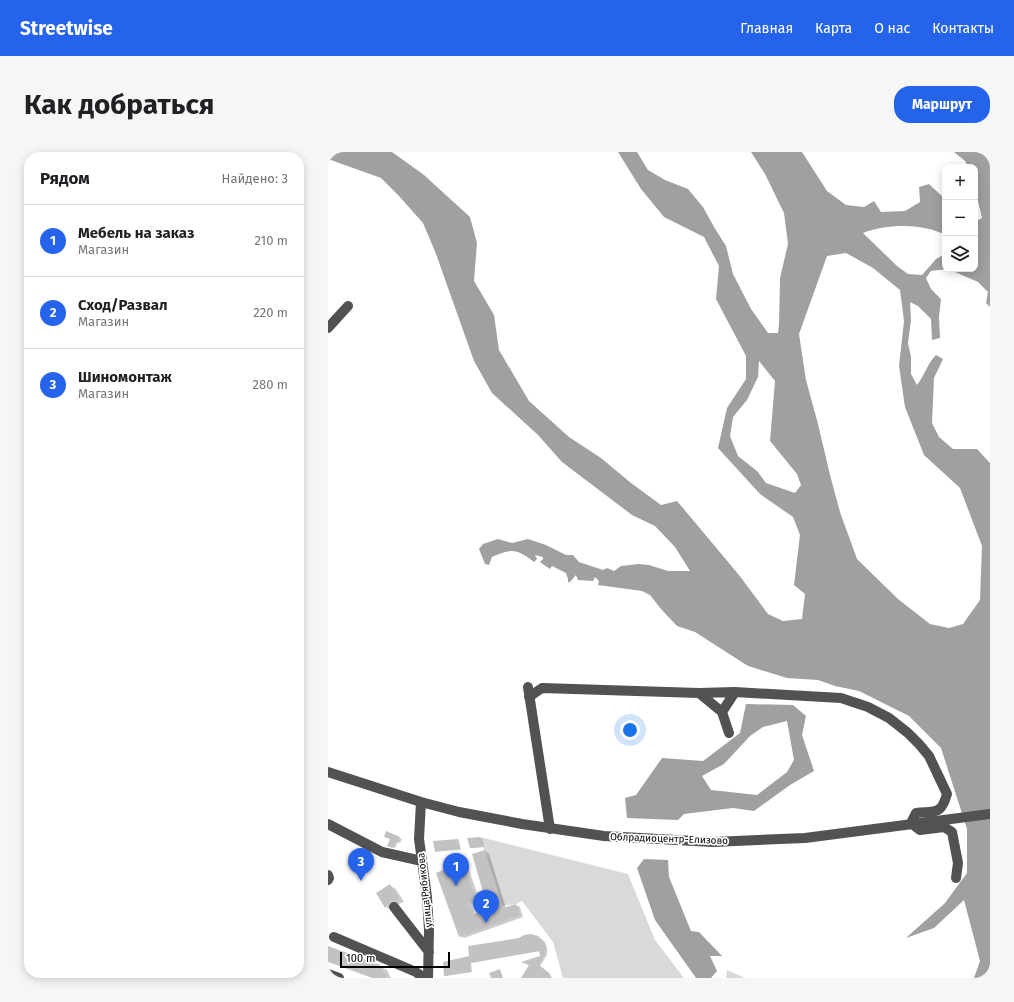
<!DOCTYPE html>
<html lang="ru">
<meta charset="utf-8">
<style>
body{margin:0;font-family:"Fira Sans",sans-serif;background:#f6f6f6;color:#202124}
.controls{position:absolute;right:12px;top:12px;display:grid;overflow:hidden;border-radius:8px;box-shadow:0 2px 10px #0003}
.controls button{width:36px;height:36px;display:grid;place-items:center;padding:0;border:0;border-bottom:1px solid #e0e0e0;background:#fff;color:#202124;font:20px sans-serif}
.scale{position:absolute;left:12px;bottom:10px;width:110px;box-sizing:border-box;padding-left:4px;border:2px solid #000;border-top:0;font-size:11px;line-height:14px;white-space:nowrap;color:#000;-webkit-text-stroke:3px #fff;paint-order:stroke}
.you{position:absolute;left:302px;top:578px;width:14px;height:14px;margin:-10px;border:3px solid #fff;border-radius:50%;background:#1a73e8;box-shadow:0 0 0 6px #1a73e833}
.badge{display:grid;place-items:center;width:26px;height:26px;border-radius:50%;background:#2563eb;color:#fff;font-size:13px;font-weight:700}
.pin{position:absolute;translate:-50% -33px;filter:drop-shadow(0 1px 2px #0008)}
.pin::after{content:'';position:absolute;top:21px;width:14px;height:12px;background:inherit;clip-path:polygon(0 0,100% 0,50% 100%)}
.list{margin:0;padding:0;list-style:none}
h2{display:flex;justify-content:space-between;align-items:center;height:52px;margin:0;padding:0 16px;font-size:17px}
h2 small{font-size:13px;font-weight:400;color:#757577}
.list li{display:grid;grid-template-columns:26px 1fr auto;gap:12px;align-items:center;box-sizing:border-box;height:72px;padding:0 16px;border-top:1px solid #e0e0e0}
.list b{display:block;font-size:15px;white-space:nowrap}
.list p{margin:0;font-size:13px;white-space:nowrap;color:#757577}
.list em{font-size:13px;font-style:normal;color:#757577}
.icon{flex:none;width:22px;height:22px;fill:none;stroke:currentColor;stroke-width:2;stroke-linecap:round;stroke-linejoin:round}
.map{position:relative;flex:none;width:662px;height:826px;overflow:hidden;border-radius:16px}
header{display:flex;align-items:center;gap:24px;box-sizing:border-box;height:56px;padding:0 20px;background:#2563eb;color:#fff}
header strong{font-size:19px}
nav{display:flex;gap:22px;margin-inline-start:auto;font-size:14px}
.intro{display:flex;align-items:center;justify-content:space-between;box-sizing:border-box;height:96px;padding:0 24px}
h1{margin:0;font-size:28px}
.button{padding:10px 18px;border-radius:16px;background:#2563eb;color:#fff;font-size:14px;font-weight:700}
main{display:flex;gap:24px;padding:0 24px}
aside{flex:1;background:#fff;border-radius:16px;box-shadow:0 2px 10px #0003}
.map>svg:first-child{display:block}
.green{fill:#d9d9d9}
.water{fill:#a0a0a0;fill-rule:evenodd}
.shadow{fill:#0003}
.building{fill:#c2c2c2}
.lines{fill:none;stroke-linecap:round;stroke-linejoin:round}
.minor{stroke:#525252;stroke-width:10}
.labels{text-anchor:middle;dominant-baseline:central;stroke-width:3.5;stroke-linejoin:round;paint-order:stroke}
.street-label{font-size:10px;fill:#000;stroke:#fff}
</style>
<header>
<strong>Streetwise</strong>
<nav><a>Главная</a><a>Карта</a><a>О нас</a><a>Контакты</a></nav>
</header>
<div class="intro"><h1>Как добраться</h1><a class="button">Маршрут</a></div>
<main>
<aside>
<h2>Рядом<small>Найдено: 3</small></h2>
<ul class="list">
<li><span class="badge">1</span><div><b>Мебель на заказ</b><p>Магазин</p></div><em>210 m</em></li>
<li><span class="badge">2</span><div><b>Сход/Развал</b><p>Магазин</p></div><em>220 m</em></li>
<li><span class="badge">3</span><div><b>Шиномонтаж</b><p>Магазин</p></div><em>280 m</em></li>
</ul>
</aside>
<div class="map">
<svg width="662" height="826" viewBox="0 0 662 826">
<rect width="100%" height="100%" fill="#fff"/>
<!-- green -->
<path class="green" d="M152 685 300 722 327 788 356 826H235L225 790 194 749 188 752 174 754Z
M399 818 417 826H398Z"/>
<!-- water -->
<path class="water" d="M0 0H64L96 23 142 65 149 91 146 129 166 163 171 198 201 249 241 285 273 306 303 331 333 353 349 349 411 423 440 462 455 469 474 467 477 442 466 433 472 383 465 365 432 342 390 296 399 256 418 227V204L388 147 391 114 376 85 336 65 313 37 290 0H309L320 18 337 28 360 37 375 55 386 75 398 94 405 122 423 157 440 181H450L451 172 452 126 460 92 456 61 437 22 423 0H474L499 39 518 53 536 55 546 49 553 60 577 59 592 50 591 35 601 32 617 47V83C594 71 559 72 535 81L569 114 580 122 594 123 608 107 617 102V117H619L603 119 598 126 603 137 613 147 611 165 612 186 604 188 603 167 590 154 582 150 583 168 580 191 583 205V222L589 233C597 223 599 212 608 203L615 207 606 226 604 271 611 285 625 297H649L662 311V826H646L652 809 636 748 606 776 578 786 617 751 639 721V677L613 596 581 564 531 539 507 534 490 528 459 526 420 514 367 480 349 474 333 457 322 443 314 439 270 433 271 429 267 425 265 429 250 428 248 423 241 431 240 429V427L238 421 224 414 222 417 212 410 215 407V405L207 403 209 407 206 410C189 397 184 396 164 405L161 413 157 412 151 397 155 392 170 387 184 391 200 387 218 393 238 403H245L251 410 275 418 279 416 286 419 293 414 310 412 321 413 340 419H362L347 395 327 374 304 363 234 310 210 283 164 241 146 209 108 102 95 71 71 44 53 26 0 7ZM518 101 545 116 572 138 576 169 571 214 577 255 596 303 632 336 654 394 652 448 635 472 621 476 602 472 570 447 529 407 512 360 502 323 490 272 478 228 471 182 499 104ZM431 209 447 229 442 289 469 322 473 333 467 341 438 331 429 319 410 304 402 284 405 265 419 248 430 225Z
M626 0H662V155L658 151 660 140 650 130 620 117H647V70L654 66 647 36V15H640L637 9Z
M418 552 465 553 478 564 474 583 486 619 462 633 426 659 405 656 356 662 350 668 299 666 297 646 308 643 334 606 375 609 412 581ZM459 569 466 608 459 620 429 643 383 638 374 624 396 612 422 584 435 575Z
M316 707 340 708 341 725 363 779 371 780 394 804H382L389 819 383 826H368L327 768 309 716Z"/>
<!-- shadow -->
<path class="shadow" d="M71 686 74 687 72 691 70 690 67 696 60 694Z
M152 686 154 687 156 695 143 696Z
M130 688 131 689 133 698 108 699Z
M157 699 161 702 178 756 188 753 192 755 195 765 136 786 132 784 119 718 134 707 138 709 152 750 143 753 147 763 161 758Z
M62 734 68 737 76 750 68 753 63 758 58 755 49 741Z
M212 786 217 790 219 796V803L212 814 222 822 224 826H195L203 813 213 805 212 799 143 811 144 820 117 824 142 805Z
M0 795 51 814 59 818 63 826H44L0 810Z"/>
<!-- building -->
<path class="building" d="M58 679 72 685 69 691 67 690 65 696 59 694 62 687 56 685Z
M152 685 156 695 142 696 139 686Z
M130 687 132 697 107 700 105 689Z
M157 698 175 756 188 752 192 763 131 785 108 721 117 717 116 711 134 705 148 748 139 751 144 763 160 757 144 702Z
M62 732 71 747 62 750 57 756 48 741Z
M203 782 210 784 215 789 218 795 217 802 211 813 221 821 223 826H193L201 813 193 810 212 804 211 799 142 811 143 820 116 824 115 810 141 804 140 794 191 786 196 783Z
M0 794 52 813 59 826H43V825L0 809Z
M172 817 175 826H163L161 821Z"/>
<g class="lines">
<!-- minor -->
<path class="minor" d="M0 176 20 154
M200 535 222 677
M371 541 407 540
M201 545 214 536 371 541 394 560
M401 581 394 560 407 540 513 546 540 555 561 566 580 581 591 592 601 604 619 642C613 663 608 659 588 661L583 671 592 678 616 675 624 680 630 711 628 726
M0 620 93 650 131 660 194 672 276 684 385 690 477 686 662 662
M93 650 91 687 99 745 101 778 100 826
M0 672 54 700 94 709
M0 723 1 726 0 728
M66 755 101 800
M6 785 88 820 96 826
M0 822 11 826"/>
</g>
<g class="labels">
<!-- street labels -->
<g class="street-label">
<text transform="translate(341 687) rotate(2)">Облрадиоцентр-Елизово</text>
<text transform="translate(97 738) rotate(-96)">улица Рябикова</text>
</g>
</g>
</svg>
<div class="controls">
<button>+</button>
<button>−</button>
<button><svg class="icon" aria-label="layers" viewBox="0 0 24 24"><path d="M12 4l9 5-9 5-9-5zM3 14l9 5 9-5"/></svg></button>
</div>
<div class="scale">100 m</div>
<div class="you"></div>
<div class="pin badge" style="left:128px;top:734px">1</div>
<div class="pin badge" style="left:158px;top:771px">2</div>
<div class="pin badge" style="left:33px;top:729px">3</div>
</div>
</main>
